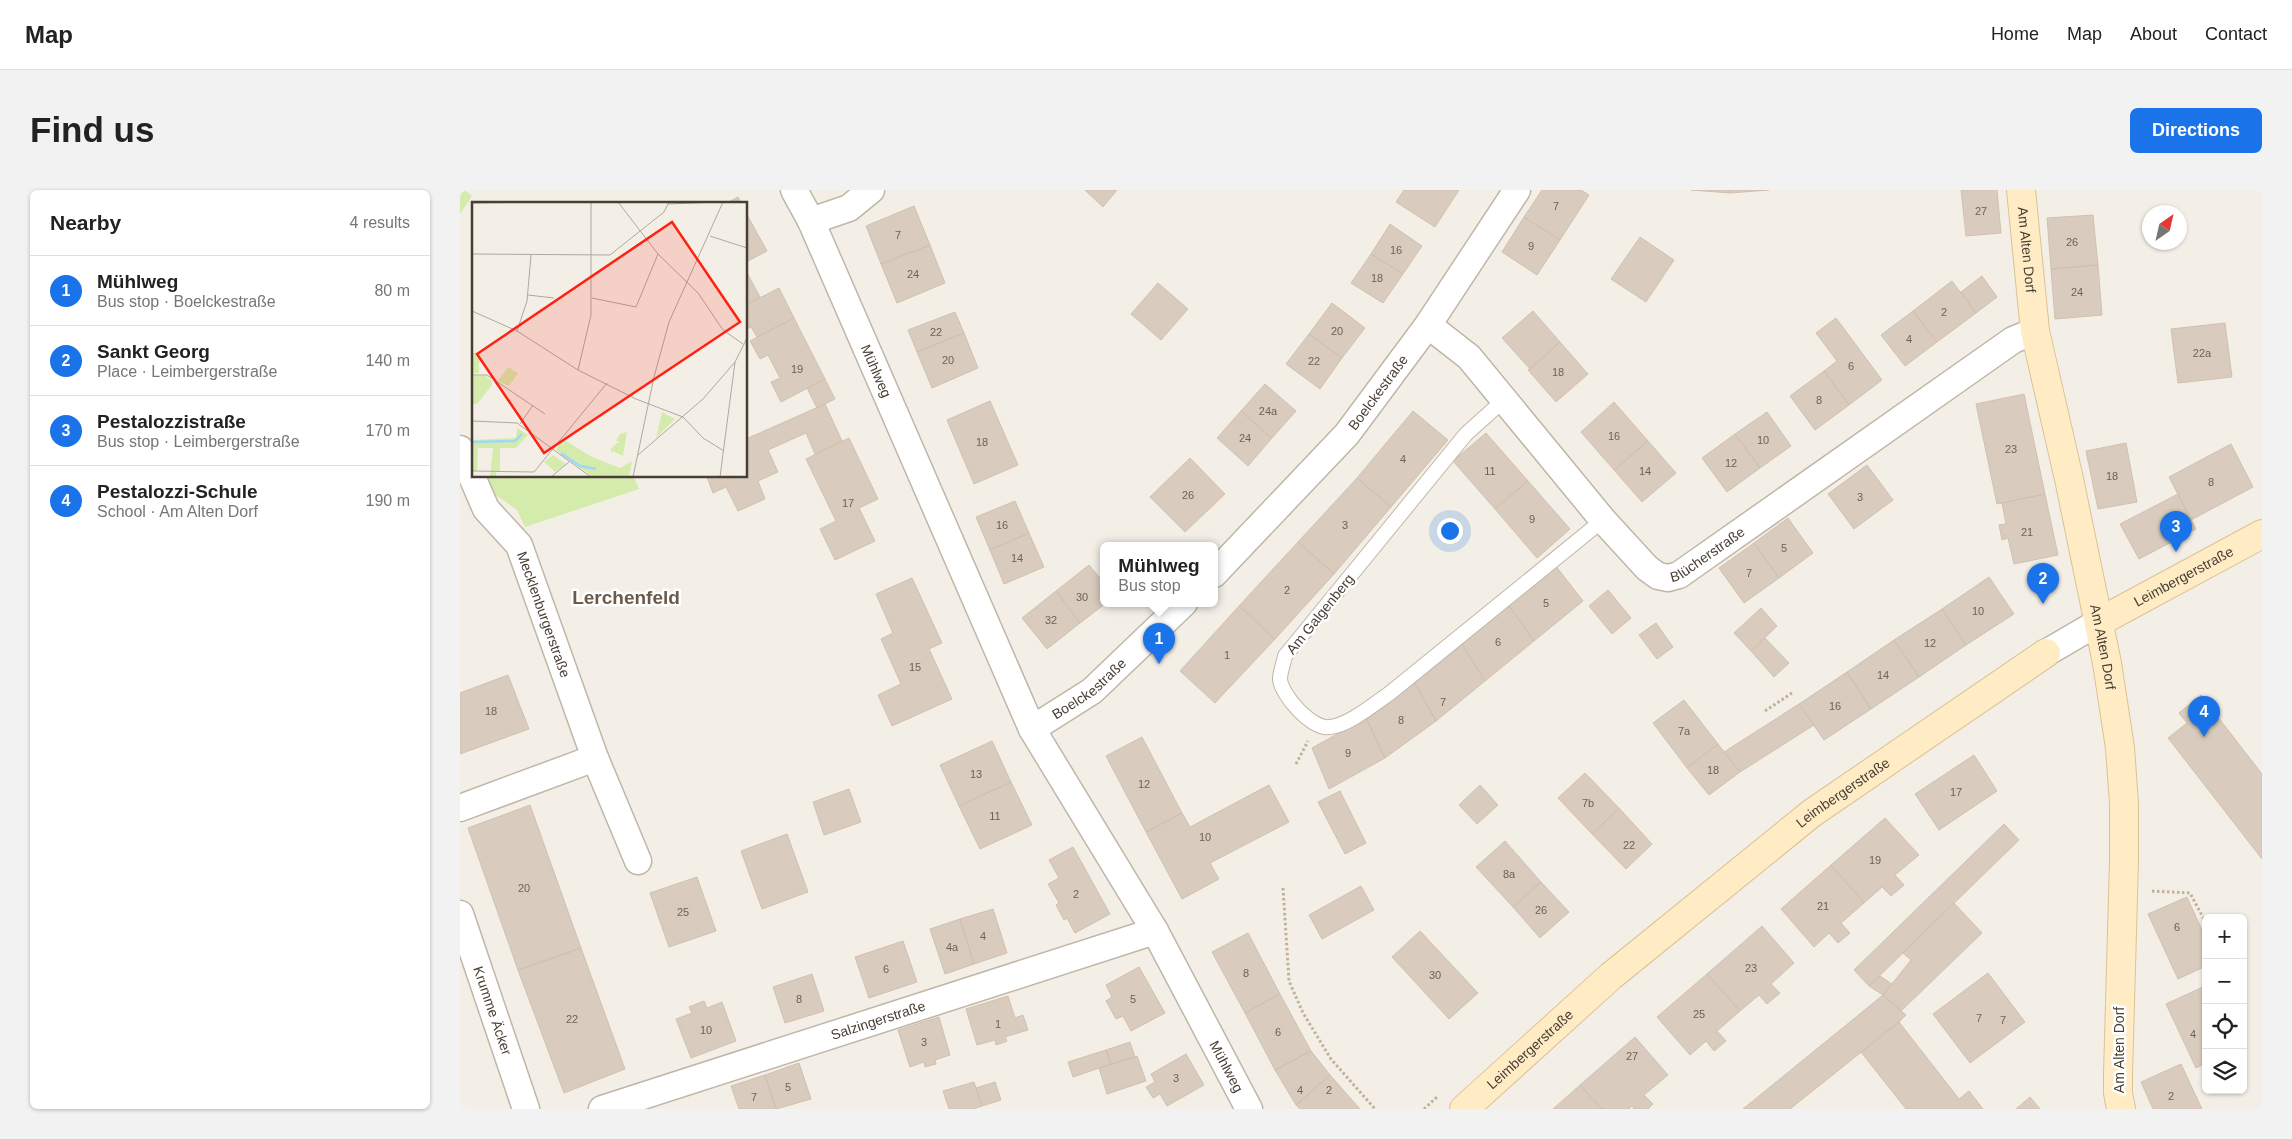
<!DOCTYPE html>
<meta charset="utf-8">
<style>
body{margin:0;font-family:Helvetica,sans-serif;background:#f2f2f2;color:#222}
.controls{position:absolute;right:15px;bottom:15px;display:grid;overflow:hidden;border-radius:8px;box-shadow:0 1px 4px #0004}
.controls button{width:45px;height:45px;display:grid;place-items:center;padding:0;border:0;border-bottom:1px solid #e0e0e0;background:#fff;color:#222;font:25px sans-serif}
.compass{position:absolute;left:1682px;top:15px;width:45px;height:45px;border-radius:50%;background:#fff;box-shadow:0 1px 4px #0004;rotate:34deg}
.you{position:absolute;left:989px;top:340px;width:18px;height:18px;margin:-12px;border:4px solid #fff;border-radius:50%;background:#1a73e8;box-shadow:0 0 0 8px #1a73e833}
.badge{display:grid;place-items:center;width:32px;height:32px;border-radius:50%;background:#1a73e8;color:#fff;font-size:16px;font-weight:700}
.pin{position:absolute;translate:-50% -41px;filter:drop-shadow(0 1px 2px #0008)}
.pin::after{content:'';position:absolute;top:26px;width:18px;height:15px;background:inherit;clip-path:polygon(0 0,100% 0,50% 100%)}
.popup{position:absolute;left:640px;top:352px;width:118px;height:65px;box-sizing:border-box;display:grid;place-content:center;border-radius:8px;background:#fff;filter:drop-shadow(0 1px 4px #0005);font-size:16px;white-space:nowrap;color:#767676}
.popup b{font-size:19px;color:#222}
.popup::after{content:'';position:absolute;left:50%;top:100%;margin-left:-10px;border:10px solid transparent;border-top-color:#fff}
.list{margin:0;padding:0;list-style:none}
h2{display:flex;justify-content:space-between;align-items:center;height:65px;margin:0;padding:0 20px;font-size:21px}
h2 small{font-size:16px;font-weight:400;color:#767676}
.list li{display:grid;grid-template-columns:32px 1fr auto;gap:15px;align-items:center;box-sizing:border-box;height:70px;padding:0 20px;border-top:1px solid #e0e0e0}
.list b{display:block;font-size:19px;white-space:nowrap}
.list p{margin:0;font-size:16px;white-space:nowrap;color:#767676}
.list em{font-size:16px;font-style:normal;color:#767676}
.icon{flex:none;width:28px;height:28px;fill:none;stroke:currentColor;stroke-width:2;stroke-linecap:round;stroke-linejoin:round}
.map{position:relative;flex:none;width:1802px;height:919px;overflow:hidden;border-radius:8px}
header{display:flex;align-items:center;gap:30px;box-sizing:border-box;height:70px;padding:0 25px;background:#fff;border-bottom:1px solid #e0e0e0}
header strong{font-size:24px}
nav{display:flex;gap:28px;margin-inline-start:auto;font-size:18px}
.intro{display:flex;align-items:center;justify-content:space-between;box-sizing:border-box;height:120px;padding:0 30px}
h1{margin:0;font-size:35px}
.button{padding:12px 22px;border-radius:8px;background:#1a73e8;color:#fff;font-size:18px;font-weight:700}
main{display:flex;gap:30px;padding:0 30px}
aside{flex:1;background:#fff;border-radius:8px;box-shadow:0 1px 4px #0004}
.map>svg:first-child{display:block}
.green{fill:#d4ebac}
.building{fill:#d9ccbe;stroke:#d1c0ae}
.lines{fill:none;stroke-linecap:round;stroke-linejoin:round}
.lane-casing{stroke:#c0b6a8;stroke-width:16}
.street-casing{stroke:#c0b6a8;stroke-width:29}
.secondary-casing{stroke:#dac295;stroke-width:30}
.path{stroke:#c3b098;stroke-width:3;stroke-dasharray:2.5 2.5;stroke-linecap:butt}
.lane{stroke:#fff;stroke-width:14}
.street{stroke:#fff;stroke-width:26}
.secondary{stroke:#ffecc5;stroke-width:28}
.labels{text-anchor:middle;dominant-baseline:central;stroke-width:5;stroke-linejoin:round;paint-order:stroke}
.number-label{font-size:11px;fill:#6c6257}
.street-label{font-size:14px;fill:#473e35;stroke:#fff}
.district-label{font-size:19px;font-weight:bold;fill:#6b5b4b;stroke:#fff}
.inset-river{fill:none;stroke:#9fd9f4;stroke-width:2.5}
.inset-road{fill:none;stroke:#afa89f;stroke-width:1}
.view{fill:#ff2112;fill-opacity:0.15;stroke:#ff2112;stroke-width:2.5}
.inset-edge{fill:none;stroke:#473e35;stroke-width:2.5}
</style>
<header>
<strong>Map</strong>
<nav><a>Home</a><a>Map</a><a>About</a><a>Contact</a></nav>
</header>
<div class="intro"><h1>Find us</h1><a class="button">Directions</a></div>
<main>
<aside>
<h2>Nearby<small>4 results</small></h2>
<ul class="list">
<li><span class="badge">1</span><div><b>Mühlweg</b><p>Bus stop · Boelckestraße</p></div><em>80 m</em></li>
<li><span class="badge">2</span><div><b>Sankt Georg</b><p>Place · Leimbergerstraße</p></div><em>140 m</em></li>
<li><span class="badge">3</span><div><b>Pestalozzistraße</b><p>Bus stop · Leimbergerstraße</p></div><em>170 m</em></li>
<li><span class="badge">4</span><div><b>Pestalozzi-Schule</b><p>School · Am Alten Dorf</p></div><em>190 m</em></li>
</ul>
</aside>
<div class="map">
<svg width="1802" height="919" viewBox="0 0 1802 919">
<rect width="100%" height="100%" fill="#f4efe6"/>
<!-- green -->
<path class="green" d="M0 0H5L12 6 0 24Z
M28 286H173L179 299 65 337 57 320 33 303Z"/>
<!-- building -->
<path class="building" d="M625 0H657L643 17Z
M944 0H999L975 37 936 12Z
M1082 0H1121L1129 5 1100 50 1064 27Z
M1231 0H1270V3Z
M1270 0H1309L1270 3Z
M1501 0H1537L1541 43 1506 46Z
M278 7 282 14H265Z
M454 16 470 55 421 74 406 36Z
M286 23 307 61 286 72Z
M1633 25 1638 75 1591 79 1587 28Z
M1064 27 1100 50 1077 85 1042 62Z
M930 34 962 56 943 84 911 64Z
M1180 47 1214 70 1186 112 1151 89Z
M470 55 485 93 437 113 421 74Z
M911 64 943 84 923 113 891 93Z
M1638 75 1642 125 1595 129 1591 79Z
M286 81 300 107 286 115Z
M1522 86 1537 107 1516 123 1501 102Z
M1492 91 1516 123 1477 152 1453 121Z
M698 93 728 119 701 150 671 124Z
M319 98 334 128 297 147 291 137 286 139V115Z
M872 113 905 138 882 168 849 144Z
M1073 121 1100 152 1070 179 1042 148Z
M1453 121 1477 152 1445 176 1421 145Z
M495 122 504 143 457 162 448 140Z
M334 128 365 189 321 212 311 192 320 188 308 165 300 169 290 151Z
M1376 128 1422 190 1389 215 1364 181 1377 171 1356 143Z
M1765 133 1772 187 1718 193 1711 139Z
M504 143 518 178 472 198 457 162Z
M849 144 882 168 860 199 826 174Z
M1100 152 1128 184 1096 212 1068 180Z
M1364 181 1389 215 1355 240 1330 206Z
M365 189 375 209 357 218 347 198Z
M805 194 836 221 812 248 781 221Z
M1564 204 1585 304 1537 314 1516 214Z
M530 211 558 275 514 294 487 230Z
M1154 212 1188 251 1154 280 1121 242Z
M365 214 382 251 355 264 346 243 308 260 318 282 298 291 305 309 278 321 266 297 253 303 247 287 266 286 267 289 274 286H286V249Z
M781 221 812 248 788 276 757 248Z
M953 221 988 250 931 317 897 288Z
M1307 222 1331 256 1300 278 1275 244Z
M1026 243 1068 291 1035 319 993 271Z
M1275 244 1300 278 1267 302 1242 268Z
M389 248 418 309 399 318 415 351 375 370 360 339 376 331 346 269Z
M1188 251 1216 283 1182 312 1154 280Z
M1666 253 1677 312 1638 319 1626 261Z
M1771 254 1793 297 1731 330 1709 287Z
M730 268 765 304 725 342 690 307Z
M1407 275 1433 310 1394 339 1368 304Z
M897 288 931 317 874 384 838 352Z
M1068 291 1110 339 1077 368 1035 319Z
M1585 304 1598 365 1554 374 1548 348 1542 350 1539 335 1546 334 1542 313Z
M1718 304 1736 339 1679 369 1660 334Z
M555 311 569 343 530 360 516 327Z
M1328 328 1353 363 1319 388 1294 353Z
M569 343 584 377 544 394 530 360Z
M838 352 874 384 815 449 779 416Z
M1294 353 1319 388 1284 413 1259 378Z
M629 375 644 393V413H646L620 433 596 401Z
M1095 375 1123 411 1074 451 1048 414Z
M1529 387 1554 424 1506 455 1482 419Z
M452 388 482 453 469 459 492 509 432 536 418 505 441 494 421 449 433 443 416 404Z
M1148 400 1171 428 1152 444 1129 416Z
M596 401 620 433 587 459 562 428Z
M1048 414 1074 451 1025 491 1001 453Z
M779 416 815 449 755 513 720 481Z
M1301 418 1317 436 1291 461 1274 443Z
M1482 419 1506 455 1459 487 1434 450Z
M1196 433 1213 457 1197 469 1179 445Z
M1305 448 1329 473 1314 487 1291 461Z
M1434 450 1459 487 1411 519 1387 482Z
M1001 453 1025 491 976 531 954 492Z
M1387 482 1411 519 1364 550 1339 514Z
M48 485 69 539 0 564V503Z
M954 492 976 531 925 568 906 528Z
M1741 505 1802 584V669L1708 548 1727 533 1719 523Z
M1224 510 1258 554 1227 578 1193 533Z
M1339 514 1354 535 1280 582 1264 562Z
M906 528 925 568 869 599 852 558Z
M682 547 722 623 686 642 646 566Z
M532 551 551 592 499 616 480 575Z
M1258 554 1280 582 1249 605 1227 578Z
M1514 565 1537 601 1479 640 1455 604Z
M1125 583 1159 618 1132 644 1098 608Z
M551 592 572 635 520 659 499 616Z
M809 595 829 632 750 673 759 689 722 709 686 642 722 623 730 637Z
M1020 595 1038 615 1017 634 999 615Z
M389 599 401 632 364 645 353 612Z
M880 601 906 653 885 664 858 612Z
M70 615 121 758 58 780 8 638Z
M1159 618 1192 654 1166 679 1132 644Z
M1425 628 1459 665 1435 685 1444 695 1431 706 1422 697 1404 713 1371 675Z
M1544 634 1559 650 1409 796 1394 780Z
M327 644 348 702 302 719 281 661Z
M1045 651 1081 692 1053 717 1016 677Z
M613 657 650 724 615 743 607 728 604 730 596 715 599 713 588 694 599 688 589 670Z
M1371 675 1404 713 1381 733 1390 743 1378 753 1369 743 1354 757 1321 719Z
M237 687 256 741 209 757 190 703Z
M1081 692 1109 722 1080 748 1053 717Z
M901 696 914 720 862 749 849 725Z
M1727 707 1746 749V776L1718 789 1688 724Z
M1494 713 1522 743 1441 821 1423 805 1451 770 1443 763Z
M533 719 547 763 514 774 500 729Z
M500 729 514 774 485 784 470 739Z
M1302 736 1334 773 1311 794 1320 803 1307 814 1299 805 1280 821 1247 784Z
M960 741 1018 803 989 829 932 767Z
M788 743 820 804 785 823 752 762Z
M443 751 457 792 409 808 395 767Z
M121 758 165 879 104 903 58 780Z
M679 777 705 823 671 841 663 826 656 829 646 811 652 807 646 795Z
M1528 783 1565 832 1510 873 1473 824Z
M352 784 364 821 325 833 313 797Z
M1247 784 1280 821 1257 841 1266 851 1254 861 1246 851 1230 865 1197 827Z
M1420 786 1432 794 1423 805 1409 796Z
M1745 796 1746 873 1736 878 1706 814Z
M820 804 851 861 815 880 785 823Z
M1423 805 1446 825 1439 832 1330 919H1283Z
M548 806 555 828 563 825 568 840 545 847 547 851 536 855 535 850 517 855 506 819Z
M244 811 247 818 262 812 276 851 231 868 216 829 232 823 229 817Z
M479 827 490 865 475 870 476 874 465 877 464 872 450 877 438 840Z
M1439 832 1499 909 1509 901 1523 919H1446L1401 862Z
M1175 847 1208 885 1184 905 1193 914 1188 919H1174L1172 916 1169 919H1142L1120 895Z
M670 852 675 867 651 874 646 860Z
M646 860 651 874 613 887 608 872Z
M851 861 870 885 836 915 815 880Z
M726 864 744 895 707 916 700 904 693 908 686 897 695 892 691 884Z
M677 866 686 891 647 904 639 878Z
M339 873 351 909 316 919 305 885Z
M1721 874 1742 919H1693L1681 892Z
M305 885 316 919H279L271 896Z
M870 885 900 919H840L836 915Z
M514 892 522 916 513 919H489L483 901Z
M535 892 541 910 522 916 516 898Z
M1120 895 1142 919H1093Z
M1570 907 1580 919H1556Z"/>
<g class="lines">
<defs>
<path id="lane" d="M1045 209 1006 244 825 466C824 472 820 482 820 489 821 505 852 540 870 537 889 535 914 514 930 503L1143 330"/>
<g id="street">
<path id="s1" d="M334 0 351 31 572 539 695 741 789 919"/>
<path d="M351 31 389 18 411 0"/>
<path id="s2" d="M968 135 1009 167 1143 330 1187 378 1198 386 1208 388 1219 385 1553 150 1575 141"/>
<path id="s3" d="M0 259 26 319 59 355 135 568 178 671"/>
<path id="s4" d="M754 384 887 244 968 135 1057 0"/>
<path d="M1586 463 1639 432"/>
<path id="s5" d="M572 539 632 501 724 413"/>
<path d="M0 618 135 568"/>
<path id="s6" d="M0 724 66 919"/>
<path id="s7" d="M142 919 695 741"/>
</g>
<g id="secondary">
<path id="s8" d="M1561 0 1575 141 1609 289 1647 473 1660 558 1664 613V671L1658 884V903L1661 919"/>
<path id="s9" d="M1639 432 1802 344"/>
<path id="s10" d="M1004 919 1151 786 1352 623 1586 463"/>
</g>
</defs>
<!-- lane casing -->
<use href="#lane" class="lane-casing"/>
<!-- street casing -->
<use href="#street" class="street-casing"/>
<!-- secondary casing -->
<use href="#secondary" class="secondary-casing"/>
<!-- path -->
<path class="path" d="M1305 521 1332 503
M836 574 848 551
M823 698 829 791 843 823 871 869 915 919
M1692 701 1730 703 1746 733
M964 919 978 906"/>
<!-- lane -->
<use href="#lane" class="lane"/>
<!-- street -->
<use href="#street" class="street"/>
<!-- secondary -->
<use href="#secondary" class="secondary"/>
</g>
<g class="labels">
<!-- number labels -->
<g class="number-label">
<text x="1096" y="16">7</text>
<text x="1521" y="21">27</text>
<text x="438" y="45">7</text>
<text x="1612" y="52">26</text>
<text x="1071" y="56">9</text>
<text x="936" y="60">16</text>
<text x="453" y="84">24</text>
<text x="917" y="88">18</text>
<text x="1617" y="102">24</text>
<text x="1484" y="122">2</text>
<text x="877" y="141">20</text>
<text x="476" y="142">22</text>
<text x="1449" y="149">4</text>
<text x="1742" y="163">22a</text>
<text x="488" y="170">20</text>
<text x="854" y="171">22</text>
<text x="1391" y="176">6</text>
<text x="337" y="179">19</text>
<text x="1098" y="182">18</text>
<text x="1359" y="210">8</text>
<text x="808" y="221">24a</text>
<text x="1154" y="246">16</text>
<text x="785" y="248">24</text>
<text x="1303" y="250">10</text>
<text x="522" y="252">18</text>
<text x="1551" y="259">23</text>
<text x="943" y="269">4</text>
<text x="1271" y="273">12</text>
<text x="1030" y="281">11</text>
<text x="1185" y="281">14</text>
<text x="1652" y="286">18</text>
<text x="1751" y="292">8</text>
<text x="728" y="305">26</text>
<text x="1400" y="307">3</text>
<text x="388" y="313">17</text>
<text x="1072" y="329">9</text>
<text x="542" y="335">16</text>
<text x="885" y="335">3</text>
<text x="1567" y="342">21</text>
<text x="1324" y="358">5</text>
<text x="557" y="368">14</text>
<text x="1289" y="383">7</text>
<text x="827" y="400">2</text>
<text x="622" y="407">30</text>
<text x="1086" y="413">5</text>
<text x="1518" y="421">10</text>
<text x="591" y="430">32</text>
<text x="1038" y="452">6</text>
<text x="1470" y="453">12</text>
<text x="767" y="465">1</text>
<text x="455" y="477">15</text>
<text x="1423" y="485">14</text>
<text x="983" y="512">7</text>
<text x="1375" y="516">16</text>
<text x="31" y="521">18</text>
<text x="941" y="530">8</text>
<text x="1224" y="541">7a</text>
<text x="888" y="563">9</text>
<text x="1253" y="580">18</text>
<text x="516" y="584">13</text>
<text x="684" y="594">12</text>
<text x="1496" y="602">17</text>
<text x="1128" y="613">7b</text>
<text x="535" y="626">11</text>
<text x="745" y="647">10</text>
<text x="1169" y="655">22</text>
<text x="1415" y="670">19</text>
<text x="1049" y="684">8a</text>
<text x="64" y="698">20</text>
<text x="616" y="704">2</text>
<text x="1363" y="716">21</text>
<text x="1081" y="720">26</text>
<text x="223" y="722">25</text>
<text x="1717" y="737">6</text>
<text x="523" y="746">4</text>
<text x="492" y="757">4a</text>
<text x="1291" y="778">23</text>
<text x="426" y="779">6</text>
<text x="786" y="783">8</text>
<text x="975" y="785">30</text>
<text x="339" y="809">8</text>
<text x="673" y="809">5</text>
<text x="1239" y="824">25</text>
<text x="1519" y="828">7</text>
<text x="112" y="829">22</text>
<text x="1543" y="830">7</text>
<text x="538" y="834">1</text>
<text x="246" y="840">10</text>
<text x="818" y="842">6</text>
<text x="1733" y="844">4</text>
<text x="464" y="852">3</text>
<text x="1172" y="866">27</text>
<text x="716" y="888">3</text>
<text x="328" y="897">5</text>
<text x="840" y="900">4</text>
<text x="869" y="900">2</text>
<text x="1711" y="906">2</text>
<text x="294" y="907">7</text>
</g>
<!-- street labels -->
<g class="street-label">
<text stroke="none"><textPath href="#s8" startOffset="60">Am Alten Dorf</textPath></text>
<text stroke="none"><textPath href="#s1" startOffset="199">Mühlweg</textPath></text>
<text stroke="none"><textPath href="#s4" startOffset="245">Boelckestraße</textPath></text>
<text stroke="none"><textPath href="#s2" startOffset="398">Blücherstraße</textPath></text>
<text stroke="none"><textPath href="#s9" startOffset="96">Leimbergerstraße</textPath></text>
<text stroke="none"><textPath href="#s3" startOffset="188">Mecklenburgerstraße</textPath></text>
<text transform="translate(860 424) rotate(-51)">Am Galgenberg</text>
<text stroke="none"><textPath href="#s8" startOffset="465">Am Alten Dorf</textPath></text>
<text stroke="none"><textPath href="#s5" startOffset="70">Boelckestraße</textPath></text>
<text stroke="none"><textPath href="#s10" startOffset="494">Leimbergerstraße</textPath></text>
<text stroke="none"><textPath href="#s6" startOffset="102">Krumme Äcker</textPath></text>
<text stroke="none"><textPath href="#s7" startOffset="290">Salzingerstraße</textPath></text>
<text stroke="none"><textPath href="#s10" startOffset="89">Leimbergerstraße</textPath></text>
<text transform="translate(1659 860) rotate(-90)">Am Alten Dorf</text>
<text stroke="none"><textPath href="#s1" startOffset="979">Mühlweg</textPath></text>
</g>
<!-- district labels -->
<g class="district-label">
<text x="166" y="407">Lerchenfeld</text>
</g>
</g>
<!-- overview -->
<g transform="translate(12 12)">
<rect width="275" height="275" fill="#f4efe6"/>
<path d="M0 150 7 152V171H0ZM36 165 46 171 37 184 26 179ZM0 174H14L20 179V183L5 202H0ZM190 210 203 217 184 236ZM45 226 56 233 44 246H28V269L24 270V275H18L21 246H6L5 269H0V238L44 236ZM155 230 151 254 141 249 140 252 139 247 147 239H144L148 232ZM91 237 118 254 148 266 160 259 157 275H121L84 248ZM81 253 94 262 83 270 72 260Z" fill="#d4ebac"/>
<path class="inset-river" d="M0 240 43 239 50 232M89 251 108 264 124 267"/>
<path class="inset-road" d="M146 0 186 52 226 91 251 128 271 142M0 1 65 0M196 2 246 0M238 34 275 46M0 52 138 53 192 10 197 0M56 93 82 96M120 96 164 105 186 52M0 109 45 129 106 168 164 197 211 215 231 236 252 249M45 129 55 99 59 53M106 168 119 113V0M0 173H15L73 212M0 219 45 221 119 275M48 222 61 203M166 253 231 197 263 160M0 269 62 270 135 181M79 275 97 260M161 275 182 175 197 120 251 0M248 275 263 160 275 136"/>
<path class="view" d="M200 20 268 120 72 251 5 152Z"/>
<rect width="275" height="275" class="inset-edge"/>
</g>
</svg>
<div class="controls">
<button>+</button>
<button>−</button>
<button><svg class="icon" aria-label="locate" viewBox="0 0 24 24"><circle cx="12" cy="12" r="6"/><path d="M12 2v4M12 18v4M2 12h4M18 12h4"/></svg></button>
<button><svg class="icon" aria-label="layers" viewBox="0 0 24 24"><path d="M12 4l9 5-9 5-9-5zM3 14l9 5 9-5"/></svg></button>
</div>
<svg class="compass" viewBox="-18 -18 36 36"><path d="M0-13l5 13h-10z" fill="#e53935"/><path d="M0 13l5-13h-10z" fill="#767676"/></svg>
<div class="you"></div>
<div class="pin badge" style="left:699px;top:474px">1</div>
<div class="popup"><b>Mühlweg</b>Bus stop</div>
<div class="pin badge" style="left:1583px;top:414px">2</div>
<div class="pin badge" style="left:1716px;top:362px">3</div>
<div class="pin badge" style="left:1744px;top:547px">4</div>
</div>
</main>
